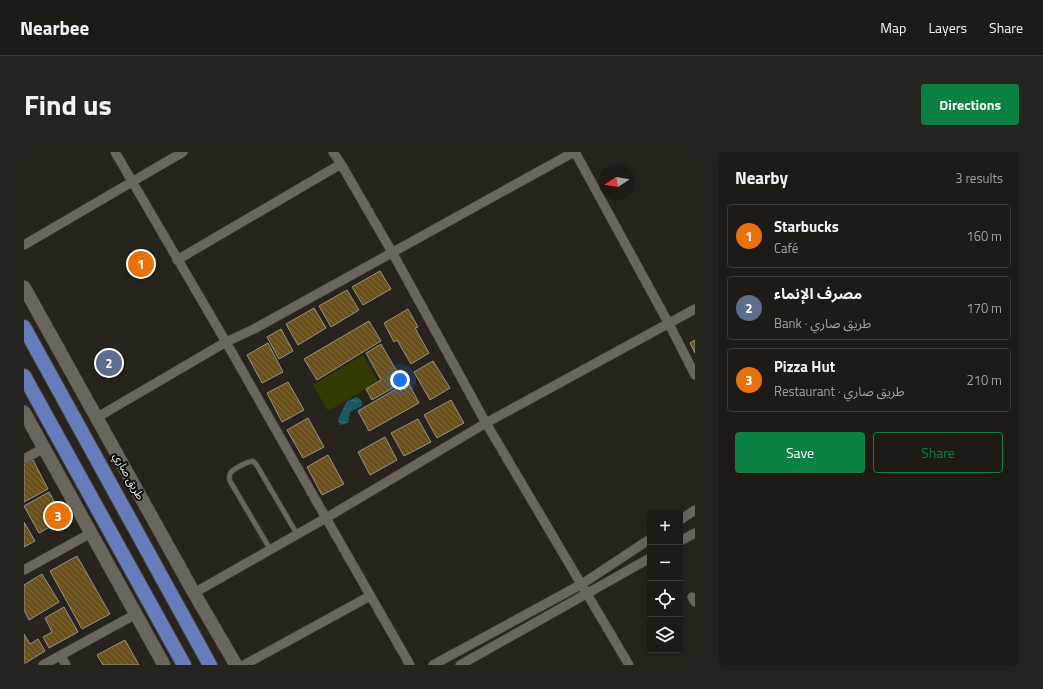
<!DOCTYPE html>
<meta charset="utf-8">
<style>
body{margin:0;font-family:"Titillium Web","Noto Sans Arabic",sans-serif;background:#26241f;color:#f1f3f6}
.controls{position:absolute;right:12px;bottom:12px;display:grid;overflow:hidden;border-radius:4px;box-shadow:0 4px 16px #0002}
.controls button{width:36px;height:36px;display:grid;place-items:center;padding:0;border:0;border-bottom:1px solid #3c3935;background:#1e1b16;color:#f1f3f6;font:20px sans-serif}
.compass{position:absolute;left:575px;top:12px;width:36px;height:36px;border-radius:50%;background:#1e1b16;box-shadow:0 4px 16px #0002;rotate:258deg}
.you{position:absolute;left:376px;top:228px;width:14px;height:14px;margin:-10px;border:3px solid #fff;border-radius:50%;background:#1a73e8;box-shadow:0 0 0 6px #1a73e833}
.badge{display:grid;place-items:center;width:26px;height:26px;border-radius:50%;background:#0b8043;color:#fff;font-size:13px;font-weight:700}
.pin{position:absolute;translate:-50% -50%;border:2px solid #fff;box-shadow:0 1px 4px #0006}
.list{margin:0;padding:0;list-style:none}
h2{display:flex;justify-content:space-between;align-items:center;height:52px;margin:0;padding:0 16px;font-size:17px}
h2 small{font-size:13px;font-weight:400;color:#a1a1a1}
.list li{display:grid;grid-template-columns:26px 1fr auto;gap:12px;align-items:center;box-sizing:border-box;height:64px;margin:0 8px 8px;padding:0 8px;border:1px solid #3c3935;border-radius:4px}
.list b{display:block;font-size:15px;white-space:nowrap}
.list p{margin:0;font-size:13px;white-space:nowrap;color:#a1a1a1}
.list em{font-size:13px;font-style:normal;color:#a1a1a1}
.actions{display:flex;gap:8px;padding:12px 16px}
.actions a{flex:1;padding:9px 0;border:1px solid #0b8043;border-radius:4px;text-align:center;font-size:14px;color:#0b8043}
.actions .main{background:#0b8043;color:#fff}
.icon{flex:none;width:22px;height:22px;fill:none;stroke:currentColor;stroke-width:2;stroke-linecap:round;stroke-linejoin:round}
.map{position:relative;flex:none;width:671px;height:513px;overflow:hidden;border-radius:4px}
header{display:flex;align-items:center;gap:24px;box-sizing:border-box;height:56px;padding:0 20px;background:#1e1b16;border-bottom:1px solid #3c3935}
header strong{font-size:19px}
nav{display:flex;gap:22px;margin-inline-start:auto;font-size:14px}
.intro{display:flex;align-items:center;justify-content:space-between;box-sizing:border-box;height:96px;padding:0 24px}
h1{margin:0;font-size:28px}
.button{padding:10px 18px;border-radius:4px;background:#0b8043;color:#fff;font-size:14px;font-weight:700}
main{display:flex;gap:24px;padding:0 24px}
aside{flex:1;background:#1e1b16;border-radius:4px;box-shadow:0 4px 16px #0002}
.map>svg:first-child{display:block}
.pitch{fill:#343a00}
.water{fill:url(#water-ripples)}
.building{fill:url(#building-back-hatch);stroke:#969289}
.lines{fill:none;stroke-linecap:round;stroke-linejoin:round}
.lane-casing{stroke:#45433d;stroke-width:6}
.street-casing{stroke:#45433d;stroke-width:10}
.secondary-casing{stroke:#45433d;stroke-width:14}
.primary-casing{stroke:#45433d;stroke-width:16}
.lane{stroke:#6a655d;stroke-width:4.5}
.street{stroke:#6a655d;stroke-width:9}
.secondary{stroke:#6a655d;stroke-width:13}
.primary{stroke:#687bbb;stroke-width:14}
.labels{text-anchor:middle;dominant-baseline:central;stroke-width:4;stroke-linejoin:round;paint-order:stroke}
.street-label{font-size:11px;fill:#eeece7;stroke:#0f0d0a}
</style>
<header>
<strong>Nearbee</strong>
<nav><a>Map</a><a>Layers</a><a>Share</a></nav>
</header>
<div class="intro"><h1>Find us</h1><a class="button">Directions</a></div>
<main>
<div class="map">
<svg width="671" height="513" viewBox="0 0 671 513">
<defs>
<pattern id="water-ripples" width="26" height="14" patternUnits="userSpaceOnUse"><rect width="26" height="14" fill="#1c5863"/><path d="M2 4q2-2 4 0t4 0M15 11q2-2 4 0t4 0" fill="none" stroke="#3d7079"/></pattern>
<pattern id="building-back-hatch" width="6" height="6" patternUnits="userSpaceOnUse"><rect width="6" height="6" fill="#6a501a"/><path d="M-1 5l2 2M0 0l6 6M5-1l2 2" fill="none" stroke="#80693b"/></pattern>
</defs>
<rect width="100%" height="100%" fill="#28241d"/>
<!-- pitch -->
<path class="pitch" d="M339 203 354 230 304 259 289 233Z"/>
<!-- water -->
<path class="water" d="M333 245 338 249V254L326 260 324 271 316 273 314 267 323 249Z"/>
<!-- building -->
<path class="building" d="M356 119 367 137 339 153 328 135Z
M323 138 335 158 307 175 295 154Z
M290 156 302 176 274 193 262 172Z
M384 157 394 175 391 176 405 201 387 212 373 188 370 190 360 171Z
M345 169 357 189 293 228 280 207Z
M257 177 269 199 255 207 243 185Z
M671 188V201L666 191Z
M244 191 259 220 238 231 223 203Z
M357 192 379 230 348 248 342 237 357 228 342 201Z
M409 209 426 236 406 248 390 220Z
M264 230 280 258 258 270 243 241Z
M384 230 395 251 345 279 334 259Z
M427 248 440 271 413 286 400 263Z
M284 266 300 295 279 306 263 278Z
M394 267 407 290 380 304 367 281Z
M361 285 373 308 346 323 334 300Z
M304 303 320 332 298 343 283 315Z
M9 308 24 337 0 350V312Z
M25 340 40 367 15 381 0 354Z
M0 370 11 389 0 395Z
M53 404 86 462 58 477 26 419Z
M18 422 35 450 5 468 0 458V433Z
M40 455 54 480 25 496 19 485 28 480 21 466Z
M0 482 6 492 14 487 21 499 0 512Z
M101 488 115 513H79L73 503Z"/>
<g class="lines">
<defs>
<path id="lane" d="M246 397 206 329C205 326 205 325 206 322 208 317 223 310 229 309L232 312 273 382"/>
<path id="street" d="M551 0 645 172 671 223
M317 12 368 100 462 271 302 366 202 190 230 177 550 0
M0 93 159 0
M153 108 317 12 309 0
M72 266 202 190 91 0
M0 307 20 296
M656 368 671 358
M656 389 671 381
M0 418 67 381
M170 441 302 366 386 513
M668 445 671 450
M37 504 42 513
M19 513 112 462
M220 513 346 444
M409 513 558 432 626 387
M436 513 626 406
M605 513 462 271 671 157"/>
<path id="secondary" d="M0 135 170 441 212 513
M0 260 140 513"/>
<path id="primary" d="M0 175 186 513
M0 224 160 513"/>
</defs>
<!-- lane casing -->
<use href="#lane" class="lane-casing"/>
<!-- street casing -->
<use href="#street" class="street-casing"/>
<!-- secondary casing -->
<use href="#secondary" class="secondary-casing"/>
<!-- primary casing -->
<use href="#primary" class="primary-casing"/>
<!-- lane -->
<use href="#lane" class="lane"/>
<!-- street -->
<use href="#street" class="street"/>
<!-- secondary -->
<use href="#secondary" class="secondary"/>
<!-- primary -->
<use href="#primary" class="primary"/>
</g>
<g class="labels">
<!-- street labels -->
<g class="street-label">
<text transform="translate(105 324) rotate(61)">طريق صاري</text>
</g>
</g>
</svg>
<div class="controls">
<button>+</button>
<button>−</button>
<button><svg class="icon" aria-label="locate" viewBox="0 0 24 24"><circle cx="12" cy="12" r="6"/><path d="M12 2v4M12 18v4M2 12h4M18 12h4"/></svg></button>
<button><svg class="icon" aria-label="layers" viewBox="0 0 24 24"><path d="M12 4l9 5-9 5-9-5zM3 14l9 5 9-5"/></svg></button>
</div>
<svg class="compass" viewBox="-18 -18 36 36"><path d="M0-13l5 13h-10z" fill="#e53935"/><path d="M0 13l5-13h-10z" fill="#a1a1a1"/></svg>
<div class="you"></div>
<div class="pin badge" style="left:117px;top:112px;background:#e8710a">1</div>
<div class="pin badge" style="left:85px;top:211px;background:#5c6f8a">2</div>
<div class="pin badge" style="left:34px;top:364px;background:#e8710a">3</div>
</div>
<aside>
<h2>Nearby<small>3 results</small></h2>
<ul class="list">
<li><span class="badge" style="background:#e8710a">1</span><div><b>Starbucks</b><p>Café</p></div><em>160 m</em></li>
<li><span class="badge" style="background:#5c6f8a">2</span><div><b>مصرف الإنماء</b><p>Bank · طريق صاري</p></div><em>170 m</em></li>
<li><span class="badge" style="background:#e8710a">3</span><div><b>Pizza Hut</b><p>Restaurant · طريق صاري</p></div><em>210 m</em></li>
</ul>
<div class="actions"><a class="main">Save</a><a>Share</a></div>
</aside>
</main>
